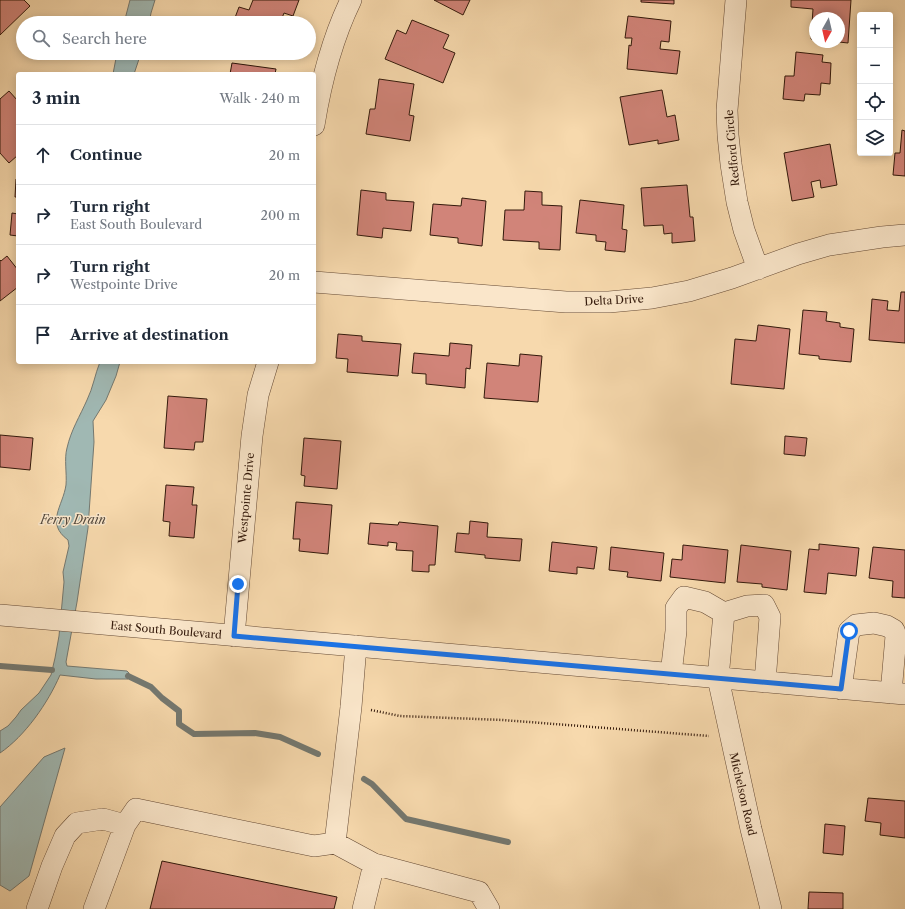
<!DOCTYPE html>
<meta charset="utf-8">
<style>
body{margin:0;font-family:"Libre Caslon Text",serif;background:#f2f2f3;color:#1f2937}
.controls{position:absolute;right:12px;top:12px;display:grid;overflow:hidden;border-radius:4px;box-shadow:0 2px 10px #0003}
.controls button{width:36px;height:36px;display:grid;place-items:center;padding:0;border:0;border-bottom:1px solid #e0e1e3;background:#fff;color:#1f2937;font:20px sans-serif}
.compass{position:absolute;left:809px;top:12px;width:36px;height:36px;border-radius:50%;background:#fff;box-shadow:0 2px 10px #0003;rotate:188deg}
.stop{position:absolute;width:12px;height:12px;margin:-9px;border:3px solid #1a73e8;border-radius:50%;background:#fff}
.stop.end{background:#1a73e8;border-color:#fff;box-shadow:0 1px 4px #0008}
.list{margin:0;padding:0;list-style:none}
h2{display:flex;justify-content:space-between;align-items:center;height:52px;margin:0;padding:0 16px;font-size:17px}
h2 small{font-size:13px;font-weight:400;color:#747a83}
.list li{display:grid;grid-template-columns:26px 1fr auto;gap:12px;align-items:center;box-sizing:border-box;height:60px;padding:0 16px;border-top:1px solid #e0e1e3}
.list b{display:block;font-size:15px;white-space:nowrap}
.list p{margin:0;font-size:13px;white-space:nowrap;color:#747a83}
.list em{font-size:13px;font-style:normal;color:#747a83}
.icon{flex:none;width:22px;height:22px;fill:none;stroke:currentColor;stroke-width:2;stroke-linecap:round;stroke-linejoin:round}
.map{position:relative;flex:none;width:905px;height:909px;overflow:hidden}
.search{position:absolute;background:#fff;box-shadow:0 2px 10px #0003;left:16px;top:16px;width:300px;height:44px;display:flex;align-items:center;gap:10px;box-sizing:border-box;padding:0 14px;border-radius:22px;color:#747a83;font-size:15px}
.panel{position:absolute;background:#fff;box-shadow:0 2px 10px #0003;left:16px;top:72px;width:300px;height:292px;border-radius:4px}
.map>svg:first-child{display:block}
.water{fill:#a0b8b3;stroke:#747870}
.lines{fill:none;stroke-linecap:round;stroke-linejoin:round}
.stream{stroke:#747870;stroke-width:6}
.building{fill:#d18479;stroke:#33190b}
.minor-casing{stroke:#644934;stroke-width:22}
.path{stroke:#33190b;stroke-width:2.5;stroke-dasharray:1 2;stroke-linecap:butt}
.minor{stroke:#fae6ca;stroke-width:21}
.route{stroke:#1a73e8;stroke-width:5}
.labels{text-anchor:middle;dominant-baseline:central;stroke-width:3;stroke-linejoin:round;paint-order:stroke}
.street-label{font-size:11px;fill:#33190b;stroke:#fae6ca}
.water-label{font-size:12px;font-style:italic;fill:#54493d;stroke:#fae6ca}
</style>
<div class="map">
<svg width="905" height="909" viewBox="0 0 905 909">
<rect width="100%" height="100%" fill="#f7d9ad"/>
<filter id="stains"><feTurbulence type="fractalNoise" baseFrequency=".005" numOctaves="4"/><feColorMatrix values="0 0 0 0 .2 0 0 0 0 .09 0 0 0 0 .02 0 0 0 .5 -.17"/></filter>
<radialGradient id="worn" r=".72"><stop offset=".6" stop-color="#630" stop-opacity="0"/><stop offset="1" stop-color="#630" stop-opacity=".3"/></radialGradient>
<!-- water -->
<path class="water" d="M130 0H155L151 13 149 23H124Z
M117 53H141L134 74H113Z
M100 362H120L116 376 106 400 93 421 94 442 88 528 77 602 66 662 67 666 127 671 129 673 128 679H96L60 675C48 703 25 736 0 753V731L8 726 16 717 21 710 39 693 51 675 55 658 59 636 64 582 63 572 69 546 68 540C45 523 63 506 66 485 67 473 64 459 67 448 71 430 80 416 87 400 93 388 95 374 100 362Z
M65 748 29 876 10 891 0 885V807L44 757Z"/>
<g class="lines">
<!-- stream -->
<path class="stream" d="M0 666 52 670
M128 676 151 687 162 698 179 711V724L194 734 255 733 280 737 318 754
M364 779 372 784 406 819 508 842"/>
</g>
<!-- building -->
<path class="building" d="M0 0H24L30 6 0 35Z
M253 0H299L293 16 284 13 280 23H233L239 7 249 10Z
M434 0H470L463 15Z
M641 0H674V4L641 2Z
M791 0H851L848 43 839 42V18H815V40L811 39 813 9 791 7Z
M628 16 671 21 669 42 661 41 660 49 680 51 677 74 627 69 629 45 631 46 632 38H625Z
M412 20 449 35 443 48 455 53 443 83 385 59 397 30 406 34Z
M796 52 823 55 822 62 831 63 830 84 821 83 820 95 805 94 804 101 783 99 785 76H794Z
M232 63 276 69 275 74H230Z
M379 79 414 84 409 115 414 116 410 141 366 134 370 109H375Z
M662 90 667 117 675 115 679 140 658 144V140L629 145 620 97Z
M9 91 18 101 17 115 18 116V155L9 163 0 153V99Z
M902 130 905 131V176L893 175 895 153H900Z
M830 144 837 185 821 188 820 180 811 182 814 197 792 201 784 153Z
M16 179H18V197H15Z
M687 185 690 217H693L695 241 672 243V233L664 234 663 225 644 226 641 188Z
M361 190 386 193V200L414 202 411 231 383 228 382 238 357 235Z
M525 191 542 192V205L562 206 560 250 539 249V242L503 240 505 210H524Z
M462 198 486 201 482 246 458 243V238L430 235 433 204 461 206Z
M580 200 624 205 622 229 627 230 625 252 605 250 606 242 596 241V235L576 233Z
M12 213 18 214V236L10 235Z
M7 256 18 270V287L0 301V260L1 261Z
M901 292H905V343L869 340 872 299 888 301 887 310 899 311Z
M803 310 827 312 826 321 840 323V327L854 329 851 362 819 359V356L799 354Z
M758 325 790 329 784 389 731 384 735 339 756 341Z
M338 334 362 336V341L401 344 398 376 347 372 348 359 336 358Z
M450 343 472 345 470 369 466 368 465 388 426 384V374L412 373 414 353 449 356Z
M520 354 542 356 538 402 484 398 487 363 519 366Z
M168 396 207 399 203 442H195L194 450 164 448Z
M0 435 33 438 30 470 0 467Z
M785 436 807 438 805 456 784 454Z
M304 438 341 441 337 489 304 486 305 476 301 475Z
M166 485 194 487 192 505H197L194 538 169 536 170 522 163 521Z
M296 502 332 505 328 554 299 551 300 539H293Z
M470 521 488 523 487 537 522 539 520 561 485 558V555L455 552 457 533 469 534Z
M399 522 438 526 435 565H429V572L412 571 413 551 396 550 397 543 388 542V546L368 544 370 523 398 525Z
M552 542 597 547 594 569 577 567V574L549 571Z
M819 544 859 548 856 576 828 573 826 594 804 592 809 549 819 550Z
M683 545 728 550 725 583 670 577 672 559 682 560Z
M741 545 791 551 787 590 762 587V584L737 582Z
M611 547 664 553 661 581 627 577 628 572 609 570Z
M873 547 905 550V598L892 597 893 581 869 578Z
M868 798 905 801V838L880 835 881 823 865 821Z
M825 824 845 826 843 855 823 853Z
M162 861 337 897 334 909H150Z
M809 892 843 893V909H808Z"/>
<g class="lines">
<defs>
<path id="minor" d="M736 0 727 110 728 135 731 164 737 202 744 230 758 269
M314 125C321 82 332 39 351 0
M314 282 566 302H609L652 298 689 291 732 278 798 254 829 245 882 237 905 235
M724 613 718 678 751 829 771 909
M0 615 905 694
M234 636 252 436 258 395 268 362
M671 674 676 631V608L684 597 705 602 724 613 747 606 764 605 770 617 765 682
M841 689 849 631 856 625 874 623 887 626 894 630 896 636 891 693
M335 843 374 864 479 892 489 909
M37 909 52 866 65 836 77 823 103 819 125 825
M94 909 125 825 136 809 314 846 335 843 351 707 356 646
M363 909 374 864"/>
</defs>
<!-- minor casing -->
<use href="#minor" class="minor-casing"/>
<!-- path -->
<path class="path" d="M371 710 400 716 503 720 709 736"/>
<!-- minor -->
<use href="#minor" class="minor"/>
</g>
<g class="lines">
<!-- route -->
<path class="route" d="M238 584 234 636 841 689 849 631"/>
</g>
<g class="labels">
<!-- street labels -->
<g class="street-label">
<text transform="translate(732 148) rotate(-95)">Redford Circle</text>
<text transform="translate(614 300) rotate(-3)">Delta Drive</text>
<text transform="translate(246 498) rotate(-85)">Westpointe Drive</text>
<text transform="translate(166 630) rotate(5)">East South Boulevard</text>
<text transform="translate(743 794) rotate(77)">Michelson Road</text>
</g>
<!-- water labels -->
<g class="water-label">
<text x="73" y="519">Ferry Drain</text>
</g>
</g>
<rect width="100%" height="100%" filter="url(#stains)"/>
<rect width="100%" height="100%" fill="url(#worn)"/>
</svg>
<div class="controls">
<button>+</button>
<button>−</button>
<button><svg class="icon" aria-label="locate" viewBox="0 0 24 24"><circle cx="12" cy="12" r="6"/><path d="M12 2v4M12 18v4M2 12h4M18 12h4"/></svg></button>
<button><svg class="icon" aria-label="layers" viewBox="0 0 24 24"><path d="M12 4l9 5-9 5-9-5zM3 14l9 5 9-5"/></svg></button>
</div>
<svg class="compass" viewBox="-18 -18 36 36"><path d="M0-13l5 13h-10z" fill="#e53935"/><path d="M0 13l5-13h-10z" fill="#747a83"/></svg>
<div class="stop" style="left:849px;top:631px"></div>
<div class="stop end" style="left:238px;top:584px"></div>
<div class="search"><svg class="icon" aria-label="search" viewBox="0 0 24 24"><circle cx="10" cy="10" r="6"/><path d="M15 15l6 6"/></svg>Search here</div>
<section class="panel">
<h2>3 min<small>Walk · 240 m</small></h2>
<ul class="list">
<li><svg class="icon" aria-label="ahead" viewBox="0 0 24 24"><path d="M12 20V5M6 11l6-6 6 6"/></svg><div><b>Continue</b></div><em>20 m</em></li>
<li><svg class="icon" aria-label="right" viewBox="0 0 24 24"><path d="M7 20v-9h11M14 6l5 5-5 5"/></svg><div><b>Turn right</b><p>East South Boulevard</p></div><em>200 m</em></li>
<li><svg class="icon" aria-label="right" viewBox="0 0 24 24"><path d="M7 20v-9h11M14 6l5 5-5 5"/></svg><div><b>Turn right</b><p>Westpointe Drive</p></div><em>20 m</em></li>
<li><svg class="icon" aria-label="arrive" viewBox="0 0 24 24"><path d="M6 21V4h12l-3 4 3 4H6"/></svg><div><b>Arrive at destination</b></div></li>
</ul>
</section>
</div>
